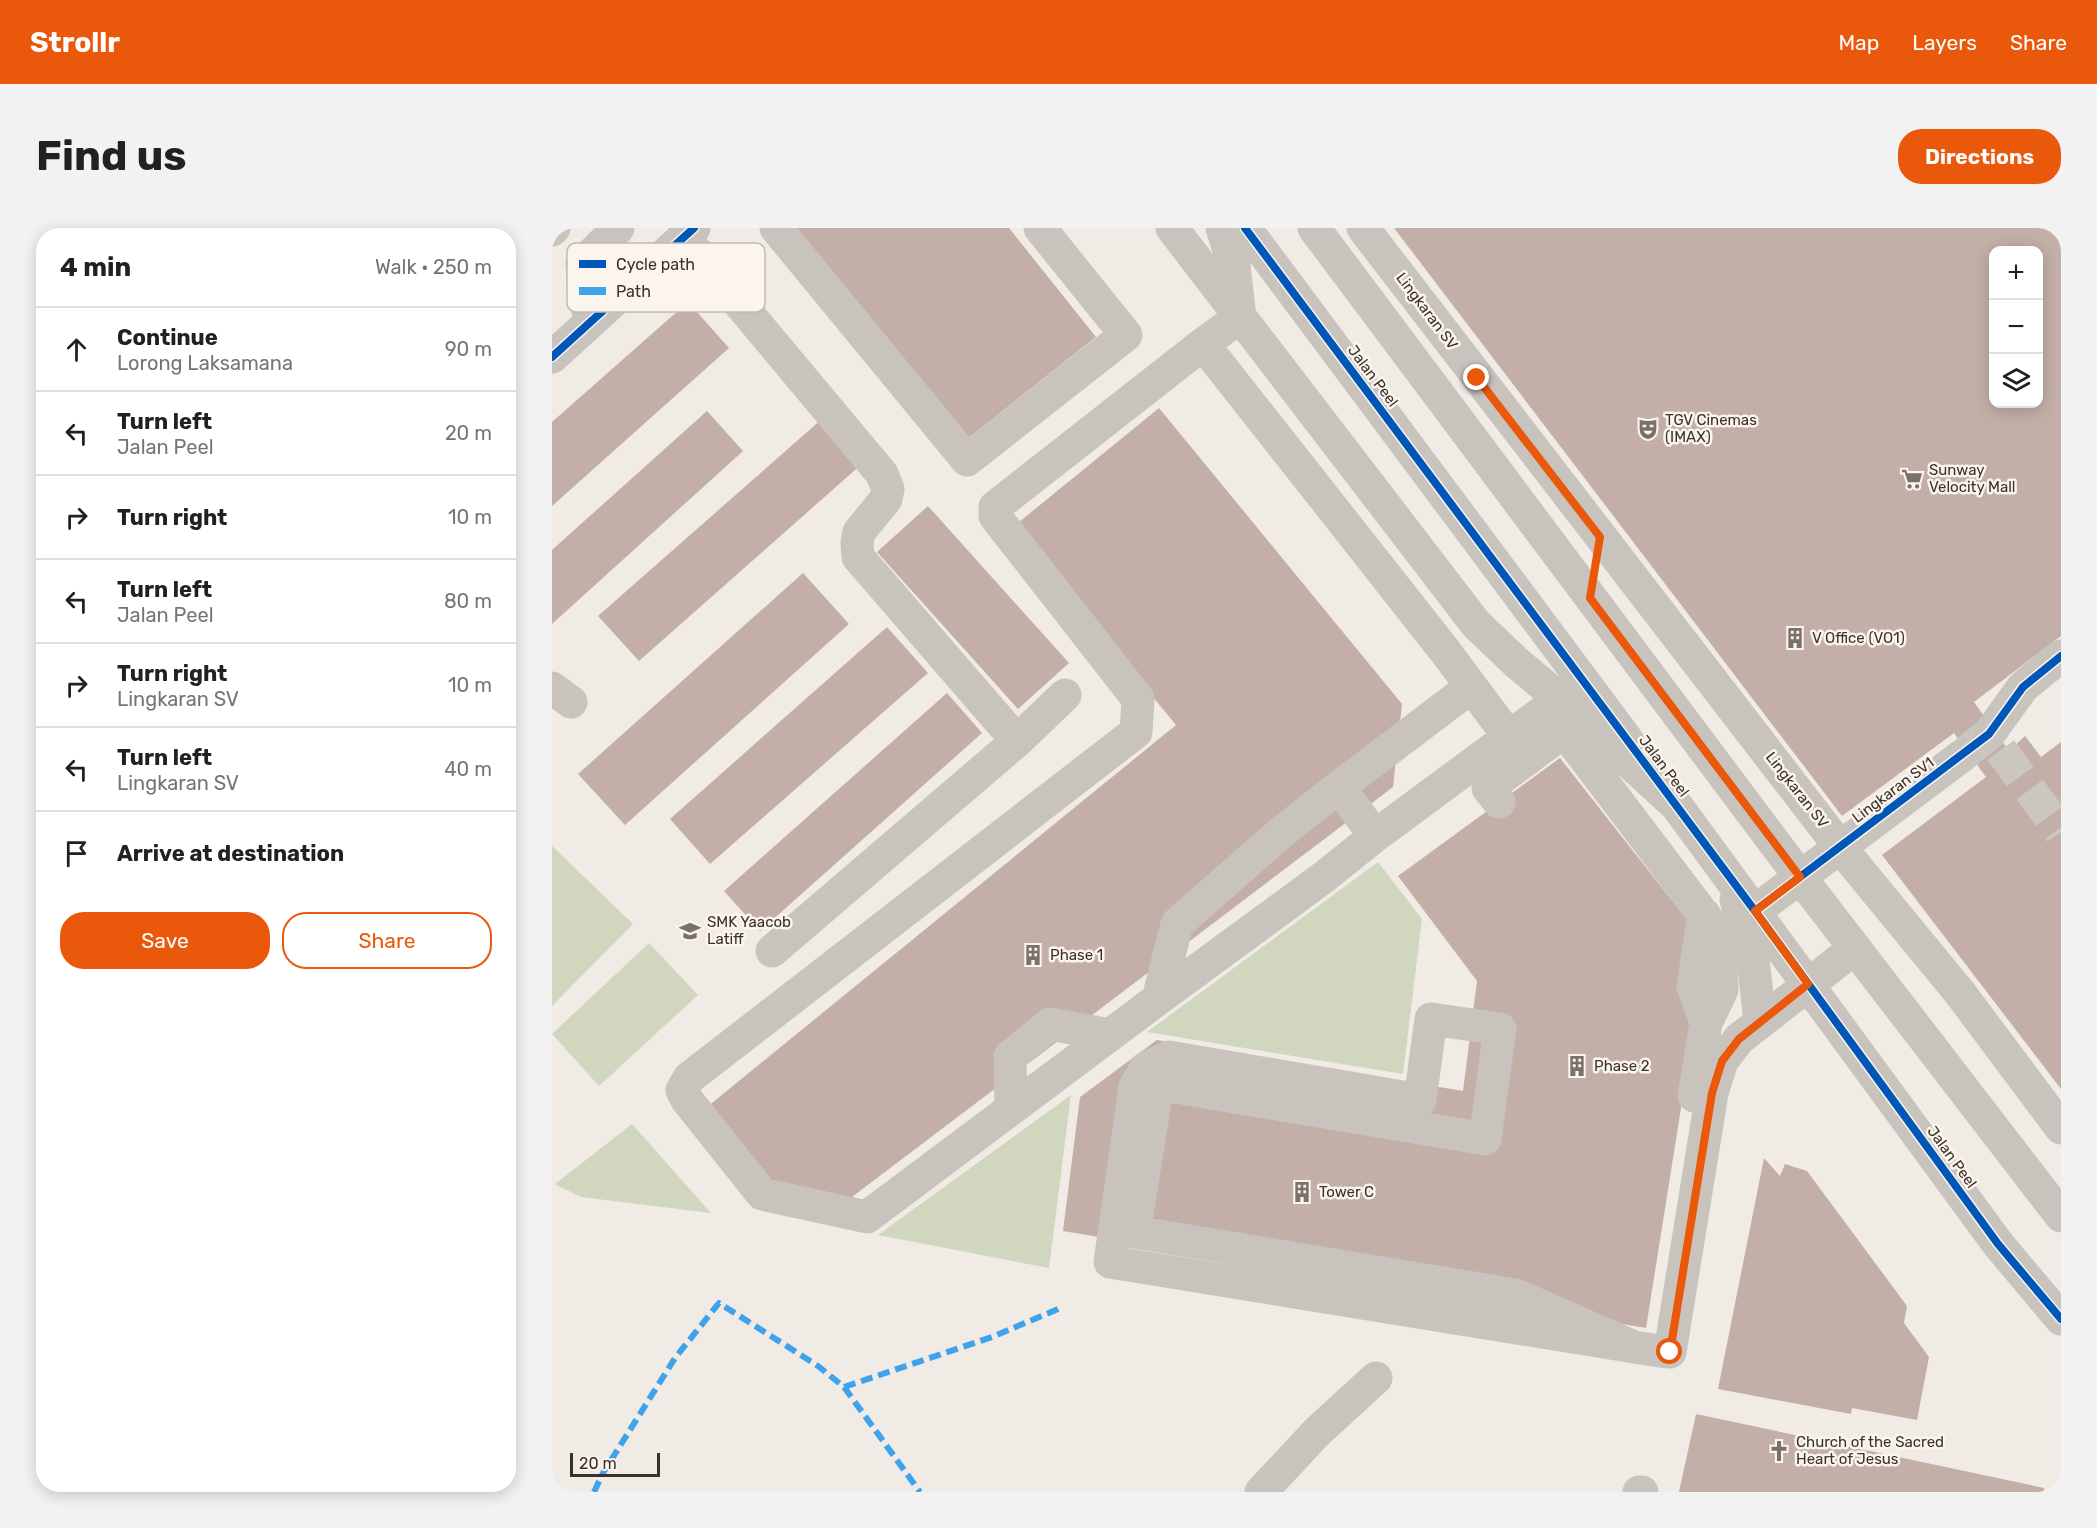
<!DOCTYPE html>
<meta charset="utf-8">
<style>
body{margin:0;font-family:Rubik,sans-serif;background:#f2f2f2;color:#202124}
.controls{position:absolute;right:18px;top:18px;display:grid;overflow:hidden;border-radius:12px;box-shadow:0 3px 15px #0003}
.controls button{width:54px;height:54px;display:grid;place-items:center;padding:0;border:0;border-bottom:2px solid #e0e0e0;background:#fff;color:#202124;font:30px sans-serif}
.scale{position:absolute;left:18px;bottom:15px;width:90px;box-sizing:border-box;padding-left:6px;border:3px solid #3b302b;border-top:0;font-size:16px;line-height:21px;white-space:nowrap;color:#3b302b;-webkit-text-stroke:4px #fbf5ee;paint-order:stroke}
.stop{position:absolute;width:18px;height:18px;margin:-14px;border:4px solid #ea580c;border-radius:50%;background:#fff}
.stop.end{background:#ea580c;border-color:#fff;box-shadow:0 2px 6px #0008}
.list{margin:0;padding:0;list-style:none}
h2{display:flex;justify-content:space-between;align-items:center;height:78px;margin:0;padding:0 24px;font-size:26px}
h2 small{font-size:20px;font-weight:400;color:#757577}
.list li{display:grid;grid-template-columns:39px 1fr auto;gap:18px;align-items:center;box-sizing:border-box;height:84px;padding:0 24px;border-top:2px solid #e0e0e0}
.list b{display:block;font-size:22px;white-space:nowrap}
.list p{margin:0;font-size:20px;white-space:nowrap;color:#757577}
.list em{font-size:20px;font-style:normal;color:#757577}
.actions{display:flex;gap:12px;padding:18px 24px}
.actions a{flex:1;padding:14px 0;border:2px solid #ea580c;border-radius:24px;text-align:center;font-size:21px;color:#ea580c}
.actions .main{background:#ea580c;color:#fff}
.icon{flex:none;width:33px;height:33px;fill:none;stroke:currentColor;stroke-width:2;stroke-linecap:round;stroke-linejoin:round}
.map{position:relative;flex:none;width:1509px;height:1264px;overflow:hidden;border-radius:24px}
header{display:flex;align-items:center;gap:36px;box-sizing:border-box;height:84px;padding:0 30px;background:#ea580c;color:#fff}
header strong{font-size:28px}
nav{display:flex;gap:33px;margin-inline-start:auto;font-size:21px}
.intro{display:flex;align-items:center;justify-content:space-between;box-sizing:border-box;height:144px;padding:0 36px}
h1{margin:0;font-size:42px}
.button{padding:15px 27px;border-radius:24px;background:#ea580c;color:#fff;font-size:21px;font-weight:700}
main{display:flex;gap:36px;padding:0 36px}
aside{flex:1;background:#fff;border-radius:24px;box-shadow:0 3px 15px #0003}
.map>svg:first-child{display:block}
.green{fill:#d1d6bf}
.building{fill:#c3afa7;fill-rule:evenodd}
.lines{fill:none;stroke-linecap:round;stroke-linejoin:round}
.minor-tunnel{stroke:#ccc6c0;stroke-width:33;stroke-dasharray:33 16;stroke-linecap:butt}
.minor{stroke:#c9c3be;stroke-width:33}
.quiet{stroke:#3fa3eb;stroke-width:6;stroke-dasharray:12 6;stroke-linecap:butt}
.cycleway-casing{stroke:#fbf5ee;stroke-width:11}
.cycleway{stroke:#0057b8;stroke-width:8}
.route{stroke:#ea580c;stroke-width:8}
.labels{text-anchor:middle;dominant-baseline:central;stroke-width:5;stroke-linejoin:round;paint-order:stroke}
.street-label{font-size:15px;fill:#3b302b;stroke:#fbf5ee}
.poi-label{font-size:15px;fill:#3b302b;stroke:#fbf5ee;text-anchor:start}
.key{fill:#fbf5ee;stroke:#c1bab4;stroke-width:1.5}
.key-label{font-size:16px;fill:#3b302b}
</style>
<header>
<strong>Strollr</strong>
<nav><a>Map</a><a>Layers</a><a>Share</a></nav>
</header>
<div class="intro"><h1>Find us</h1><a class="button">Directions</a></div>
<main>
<aside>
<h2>4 min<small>Walk · 250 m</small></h2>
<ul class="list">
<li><svg class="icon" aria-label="ahead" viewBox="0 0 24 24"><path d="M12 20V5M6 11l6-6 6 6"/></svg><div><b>Continue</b><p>Lorong Laksamana</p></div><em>90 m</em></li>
<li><svg class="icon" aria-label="left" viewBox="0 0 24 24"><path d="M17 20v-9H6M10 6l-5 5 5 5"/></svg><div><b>Turn left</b><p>Jalan Peel</p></div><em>20 m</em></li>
<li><svg class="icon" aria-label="right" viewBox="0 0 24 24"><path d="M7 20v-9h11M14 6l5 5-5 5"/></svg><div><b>Turn right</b></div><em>10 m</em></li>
<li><svg class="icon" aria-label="left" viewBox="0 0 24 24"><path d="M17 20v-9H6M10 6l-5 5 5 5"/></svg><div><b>Turn left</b><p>Jalan Peel</p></div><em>80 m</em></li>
<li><svg class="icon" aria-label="right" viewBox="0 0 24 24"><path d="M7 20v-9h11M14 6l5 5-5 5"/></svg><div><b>Turn right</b><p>Lingkaran SV</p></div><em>10 m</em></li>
<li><svg class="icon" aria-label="left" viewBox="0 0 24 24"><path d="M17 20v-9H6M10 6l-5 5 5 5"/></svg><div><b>Turn left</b><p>Lingkaran SV</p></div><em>40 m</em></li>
<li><svg class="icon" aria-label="arrive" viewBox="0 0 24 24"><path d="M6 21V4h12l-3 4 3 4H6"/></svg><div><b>Arrive at destination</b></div></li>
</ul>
<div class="actions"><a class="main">Save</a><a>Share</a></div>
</aside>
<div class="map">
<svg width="1509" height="1264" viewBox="0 0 1509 1264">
<rect width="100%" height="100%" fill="#f0ebe5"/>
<!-- green -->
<path class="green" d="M0 618 81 696 0 778Z
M826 634 870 691 851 846 595 804Z
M97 715 146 767 47 858 0 806Z
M519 867 497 1040 326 1007Z
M80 896 159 985 29 969 3 956Z"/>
<!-- building -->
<path class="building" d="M237 0H457L544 109 395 227Z
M842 0H1509V408L1422 474 1457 523 1473 508 1489 529 1509 514V861L1330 627 1434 549 1402 505 1290 588ZM1442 22H1486V176H1442Z
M136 74 177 120 0 278V194Z
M607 180 850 476 841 559 296 972 211 954 155 879 624 497 461 299Z
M155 183 191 223 0 396V322Z
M271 190 311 235 87 433 46 388Z
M376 278 517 435 466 481 325 324Z
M251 345 297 396 73 597 26 546Z
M335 399 376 445 158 636 118 591Z
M395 465 430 505 208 703 172 663Z
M1008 530 1155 717 1094 1100 511 1003 528 869 605 812 911 863 925 753 846 648Z
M1212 930 1228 948 1233 936 1255 943 1355 1078 1352 1095 1377 1129 1365 1192 1300 1180 1299 1186 1166 1161Z
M1144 1186 1492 1260V1264H1127Z"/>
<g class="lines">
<!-- minor-tunnel -->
<path class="minor-tunnel" d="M1414 524 1437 506 1509 604"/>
<!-- minor -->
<path class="minor" d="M224 0 415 232 574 107 488 0
M620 0 924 396 965 435 1008 471
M670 0 682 38 688 89 651 116 893 423 957 509
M693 0 1076 513
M762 0 1248 649 1509 988
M811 0 1288 619 1408 765 1509 900
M0 2 2 0
M131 8 330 246 336 261 334 271 307 304 305 315 306 329 465 513
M40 92 33 74 30 36 66 0
M651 116 443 279V288L586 471 584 504 137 850 130 862 135 872 210 966 315 989 606 771 772 649 823 608 1008 471 1124 577
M0 129 142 0
M0 460 19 474
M1013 504 1167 707 1170 762 1154 795 1142 868
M1437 506 1471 459 1509 428
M1111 559 1446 1016 1509 1091
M947 574 936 560 1030 490
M823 608 787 559 919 459
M1184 672 1200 723 1208 793
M1203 683 1411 527
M1152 686 1141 758 1154 795
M220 723 465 513 513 467
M606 771 625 696 731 603 787 559
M459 880 458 829 498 796 558 807
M1082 1119 964 1067 582 1004 606 856 933 911 948 801 879 791 868 872 617 829 594 840 583 859 558 1034 1101 1122 1118 1124 1160 865 1170 833 1187 811 1303 720
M709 1264 765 1204 824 1150
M1087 1264H1090"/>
<!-- quiet -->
<path class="quiet" d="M292 1159 440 1109 511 1079
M42 1264 51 1245 123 1130 167 1075 266 1138 292 1159 368 1264"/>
<defs>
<path id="cycleway" d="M693 0 1203 683 1446 1016 1509 1091
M0 129 142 0
M1203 683 1437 506 1471 459 1509 428"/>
</defs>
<!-- cycleway casing -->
<use href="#cycleway" class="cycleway-casing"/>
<!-- cycleway -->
<use href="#cycleway" class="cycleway"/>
</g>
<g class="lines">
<!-- route -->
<path class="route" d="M925 150 1048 309 1038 370 1248 649 1203 683 1256 756 1187 811 1170 833 1160 865 1118 1124"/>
</g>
<!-- icons -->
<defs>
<symbol id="theatre-bare" viewBox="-9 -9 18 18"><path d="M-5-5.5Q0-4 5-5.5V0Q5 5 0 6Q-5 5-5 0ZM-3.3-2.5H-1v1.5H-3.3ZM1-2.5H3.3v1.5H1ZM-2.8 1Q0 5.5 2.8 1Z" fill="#7a716c" stroke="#fbf5ee" stroke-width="2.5" paint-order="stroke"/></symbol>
<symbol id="supermarket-bare" viewBox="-9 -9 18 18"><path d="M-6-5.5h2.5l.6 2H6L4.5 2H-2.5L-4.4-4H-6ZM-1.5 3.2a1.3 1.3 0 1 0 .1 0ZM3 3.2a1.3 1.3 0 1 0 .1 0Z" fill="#7a716c" stroke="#fbf5ee" stroke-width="2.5" paint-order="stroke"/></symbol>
<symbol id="building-bare" viewBox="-9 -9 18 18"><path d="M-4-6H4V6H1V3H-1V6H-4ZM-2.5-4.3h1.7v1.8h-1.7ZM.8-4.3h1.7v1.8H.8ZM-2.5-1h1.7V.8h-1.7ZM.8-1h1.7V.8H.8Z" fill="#7a716c" stroke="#fbf5ee" stroke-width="2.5" paint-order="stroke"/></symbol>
<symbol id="school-bare" viewBox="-9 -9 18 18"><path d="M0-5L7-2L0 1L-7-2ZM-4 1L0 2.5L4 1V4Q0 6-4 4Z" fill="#7a716c" stroke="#fbf5ee" stroke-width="2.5" paint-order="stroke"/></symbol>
<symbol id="church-bare" viewBox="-9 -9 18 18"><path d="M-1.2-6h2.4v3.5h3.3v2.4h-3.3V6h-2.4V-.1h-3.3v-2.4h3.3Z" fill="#7a716c" stroke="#fbf5ee" stroke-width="2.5" paint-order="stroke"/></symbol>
</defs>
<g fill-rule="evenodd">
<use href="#theatre-bare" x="1081" y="186" width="30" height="30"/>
<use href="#supermarket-bare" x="1345" y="236" width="30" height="30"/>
<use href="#building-bare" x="1228" y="395" width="30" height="30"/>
<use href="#school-bare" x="123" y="688" width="30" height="30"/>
<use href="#building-bare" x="466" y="712" width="30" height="30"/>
<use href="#building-bare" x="1010" y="823" width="30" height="30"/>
<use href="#building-bare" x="735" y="949" width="30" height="30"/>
<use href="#church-bare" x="1212" y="1208" width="30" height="30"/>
</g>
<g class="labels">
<!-- street labels -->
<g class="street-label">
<text transform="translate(875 83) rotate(53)">Lingkaran SV</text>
<text transform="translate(821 148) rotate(53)">Jalan Peel</text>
<text transform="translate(1112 538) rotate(53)">Jalan Peel</text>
<text transform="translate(1245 562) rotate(52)">Lingkaran SV</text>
<text transform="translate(1341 562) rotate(-37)">Lingkaran SV1</text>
<text transform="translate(1400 929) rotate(54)">Jalan Peel</text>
</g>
<!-- poi labels -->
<g class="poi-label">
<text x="1113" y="192">TGV Cinemas<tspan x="1113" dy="17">(IMAX)</tspan></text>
<text x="1377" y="242">Sunway<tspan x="1377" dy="17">Velocity Mall</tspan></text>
<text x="1260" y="410">V Office (VO1)</text>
<text x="155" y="694">SMK Yaacob<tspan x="155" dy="17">Latiff</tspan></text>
<text x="498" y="727">Phase 1</text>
<text x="1042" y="838">Phase 2</text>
<text x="767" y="964">Tower C</text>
<text x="1244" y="1214">Church of the Sacred<tspan x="1244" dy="17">Heart of Jesus</tspan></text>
</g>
</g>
<!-- legend -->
<rect x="15" y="15" width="198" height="69" rx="9" class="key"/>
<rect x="27" y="32" width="27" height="8" fill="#0057b8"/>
<rect x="27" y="59" width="27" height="8" fill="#3fa3eb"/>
<g class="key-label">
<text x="64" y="42">Cycle path</text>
<text x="64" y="69">Path</text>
</g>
</svg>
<div class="controls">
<button>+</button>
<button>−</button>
<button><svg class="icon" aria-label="layers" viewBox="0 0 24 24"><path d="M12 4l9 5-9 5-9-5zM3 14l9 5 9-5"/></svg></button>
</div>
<div class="scale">20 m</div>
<div class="stop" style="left:1118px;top:1124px"></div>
<div class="stop end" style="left:925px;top:150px"></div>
</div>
</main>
